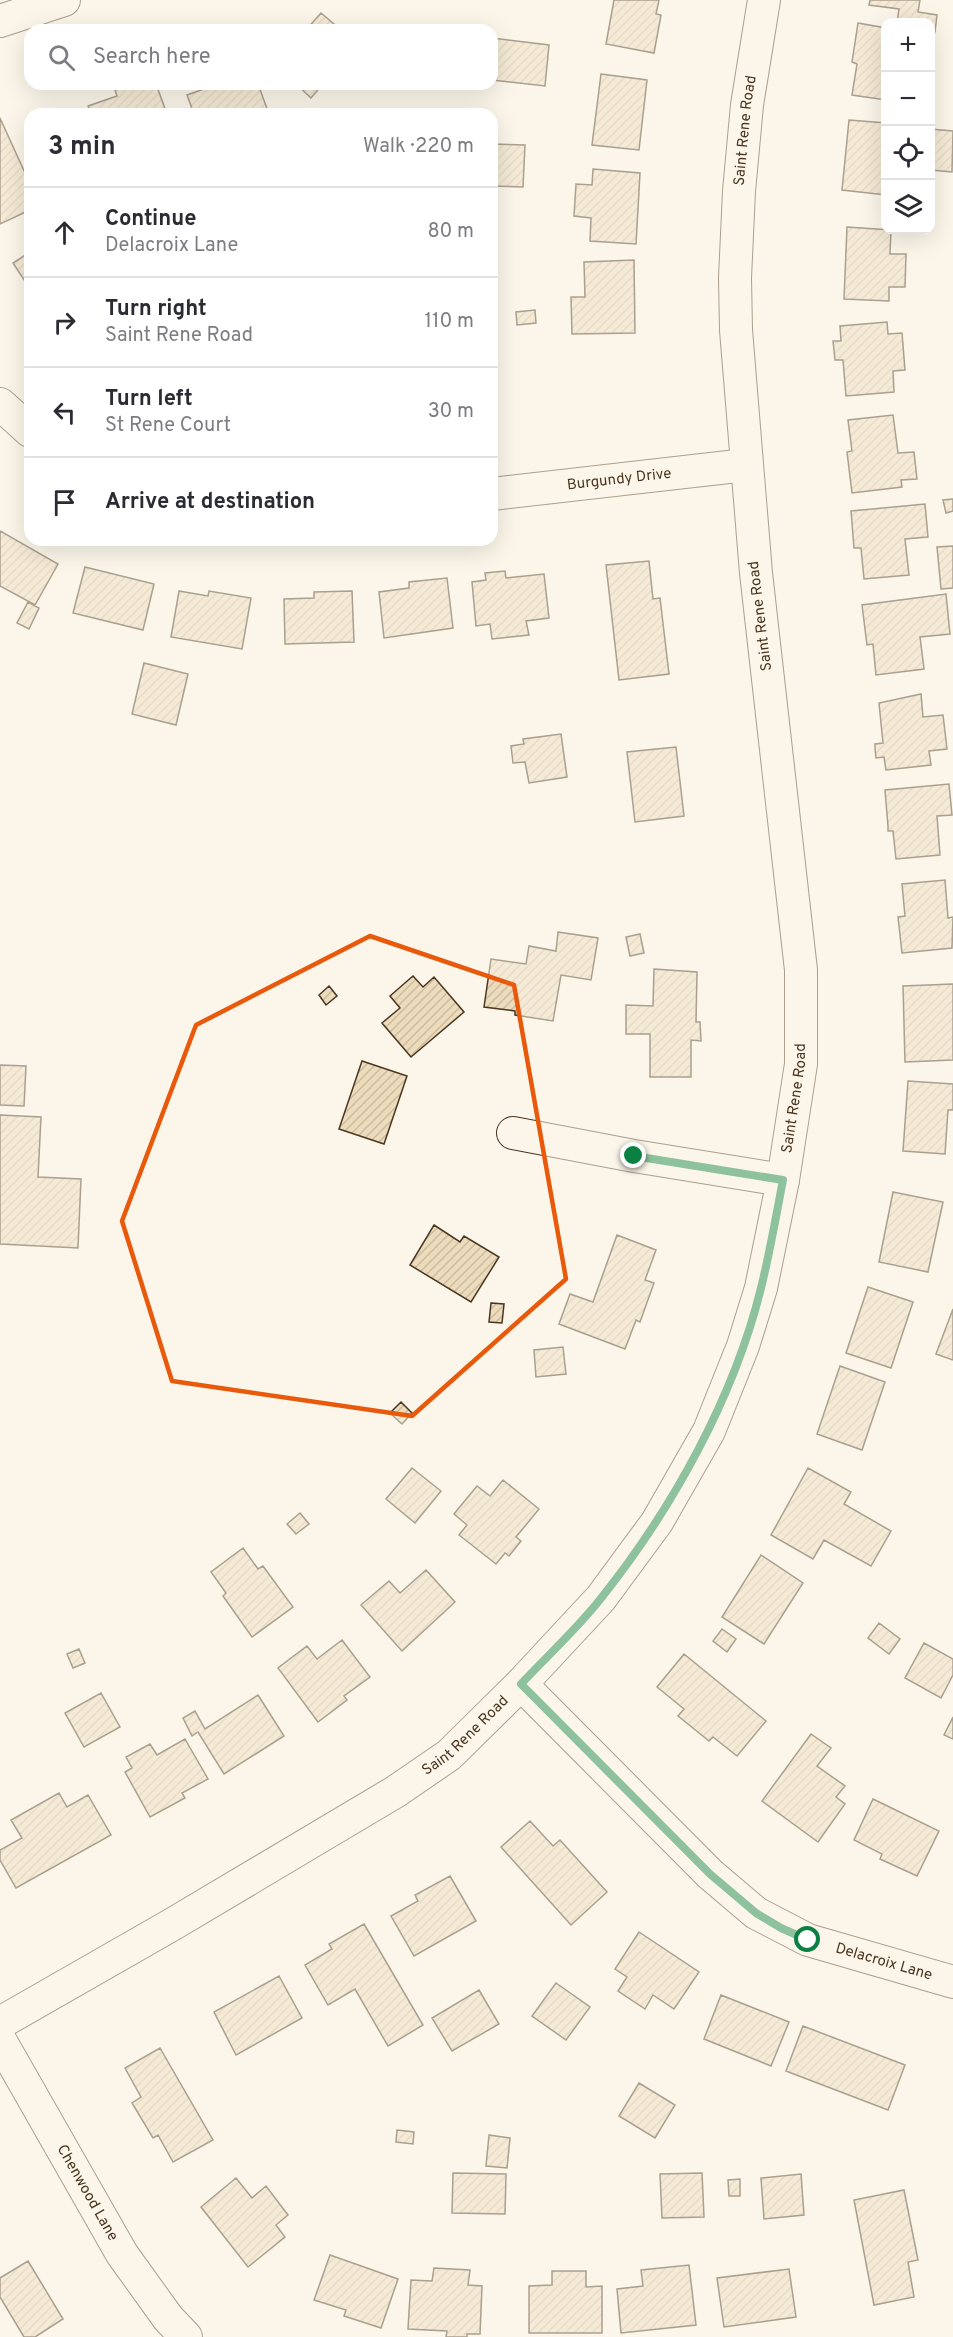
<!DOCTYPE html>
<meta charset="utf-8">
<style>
body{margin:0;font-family:Overpass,sans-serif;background:#f2f2f3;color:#2b2b33}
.controls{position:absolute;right:18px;top:18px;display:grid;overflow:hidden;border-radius:12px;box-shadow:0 6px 24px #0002}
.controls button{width:54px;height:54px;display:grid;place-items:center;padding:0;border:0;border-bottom:2px solid #e1e1e2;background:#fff;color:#2b2b33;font:30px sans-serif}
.stop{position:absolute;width:18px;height:18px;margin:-14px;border:4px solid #0b8043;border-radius:50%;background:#fff}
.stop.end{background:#0b8043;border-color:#fff;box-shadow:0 2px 6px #0008}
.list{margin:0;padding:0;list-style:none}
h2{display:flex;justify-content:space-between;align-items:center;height:78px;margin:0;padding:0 24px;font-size:26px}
h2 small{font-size:20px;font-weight:400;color:#7c7c81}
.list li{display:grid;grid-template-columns:39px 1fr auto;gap:18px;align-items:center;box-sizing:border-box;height:90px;padding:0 24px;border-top:2px solid #e1e1e2}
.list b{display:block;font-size:22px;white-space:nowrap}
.list p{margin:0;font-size:20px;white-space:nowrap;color:#7c7c81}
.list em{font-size:20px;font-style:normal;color:#7c7c81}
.icon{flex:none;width:33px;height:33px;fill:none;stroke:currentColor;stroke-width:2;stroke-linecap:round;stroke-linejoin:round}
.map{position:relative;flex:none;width:953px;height:2337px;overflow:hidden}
.search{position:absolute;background:#fff;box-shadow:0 6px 24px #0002;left:24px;top:24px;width:474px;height:66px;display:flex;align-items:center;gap:15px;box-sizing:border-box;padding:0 21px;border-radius:18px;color:#7c7c81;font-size:22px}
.panel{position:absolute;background:#fff;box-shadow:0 6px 24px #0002;left:24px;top:108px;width:474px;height:438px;border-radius:18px}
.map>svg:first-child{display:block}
.building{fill:url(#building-hatch);stroke:#4a3520;stroke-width:1.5}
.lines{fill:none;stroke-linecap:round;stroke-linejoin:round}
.minor-casing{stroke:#4a3520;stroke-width:34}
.minor{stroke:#fbf6e9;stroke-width:32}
.route{stroke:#0b8043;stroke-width:8}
.marked{fill:none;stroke:#e8590c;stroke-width:4.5;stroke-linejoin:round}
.labels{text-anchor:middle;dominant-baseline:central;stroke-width:4.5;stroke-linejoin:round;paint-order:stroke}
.street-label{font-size:15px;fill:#4a3520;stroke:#fbf6e9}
</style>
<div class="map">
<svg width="953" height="2337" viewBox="0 0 953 2337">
<defs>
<pattern id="building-hatch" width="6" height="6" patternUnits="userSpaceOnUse" patternTransform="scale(1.5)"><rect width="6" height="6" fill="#ecdcbc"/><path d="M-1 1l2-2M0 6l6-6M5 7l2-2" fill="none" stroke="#ccbda1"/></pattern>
</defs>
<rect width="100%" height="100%" fill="#fbf6e9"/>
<!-- building -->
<path class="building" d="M614 0H659L656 14 661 15 654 53 606 44Z
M870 0H920L918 12 937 15 935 32 930 31V22H897L899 9 869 5Z
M321 13 341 30H306Z
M858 23 886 28V100L852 95 857 64 852 62Z
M492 38 549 45 545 86 492 80Z
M601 74 647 80 639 150 592 145Z
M131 84H156L167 114H91L88 106 117 96 115 90Z
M218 84H258L269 114H194L187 95Z
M296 84H323L311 98Z
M0 118 30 184V210L0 224Z
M849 120 886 123V195L842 190Z
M930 129 953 131 952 172 930 170Z
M492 144 525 145 523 187 492 186Z
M593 169 640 173 636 244 590 241 591 218 574 216 576 184 592 185Z
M847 227 891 230 890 254H906L905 287H889V301L844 299Z
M30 252V289L13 263Z
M634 260 635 333 572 334 571 297H585L584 262Z
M535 310 536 323 517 325 516 312Z
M887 322 888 334 902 333 905 370 893 371 894 392 846 396 843 360H835L833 341H841L840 326Z
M893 415 898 453 914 452 917 479 901 480 902 487 852 493 847 452 852 451 848 420Z
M953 499V511L946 513 943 500Z
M925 504 928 537 905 539 909 575 864 579 861 548H854L851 511Z
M0 531 58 564 35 605 0 586Z
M953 546V588L941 589 937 547Z
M649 561 653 599 660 598 669 674 619 680 606 565Z
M85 567 154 584 143 630 73 613Z
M505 571 506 578 544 574 549 618 526 621 529 635 492 639 490 624 476 626 472 582 486 580 485 573Z
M447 578 453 628 384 638 379 592 409 588V582Z
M179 591 208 596 209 591 251 598 242 649 171 637Z
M352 591 354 642 285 644 284 599 314 598V592Z
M946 594 950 634 920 637 924 669 876 675 873 644 867 645 862 605Z
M28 602 39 608 29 629 17 623Z
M144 663 188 674 176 725 132 714Z
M921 694 923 717 943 715 947 749 929 751 931 765 886 770 884 757 876 758 875 748V744L883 743 879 703Z
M561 734 567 777 529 783 525 762 513 763 511 746 524 744 523 739Z
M676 747 684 816 635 822 627 752Z
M949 784 952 815 937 816 940 855 896 859 893 831H888V826L885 790Z
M945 880 948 918 953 917 952 948 902 953 898 917 905 916 902 884Z
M558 932 598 938 591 980 561 975 553 1021 515 1015V1011L484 1007 491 959 526 964 529 946 556 951Z
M640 934 644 953 630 956 626 937Z
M654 969 697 972 696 1022H700L701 1041 691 1040V1077H650V1034H626V1005L653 1006Z
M413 976 423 987 434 977 464 1012 411 1057 382 1023 400 1008 390 996Z
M953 984V1060L905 1062 903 986Z
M329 986 337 996 326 1005 319 995Z
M362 1061 407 1076 384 1144 339 1129Z
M0 1065 26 1066 24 1106 0 1105Z
M908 1081 953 1084V1110H948L945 1154 903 1151Z
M0 1115 41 1117 38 1177 81 1179 78 1248 0 1244Z
M893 1192 943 1202 928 1272 879 1262Z
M434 1225 460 1242 464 1236 499 1257 471 1302 410 1265Z
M617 1235 656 1250 645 1280 654 1283 640 1322 636 1320 625 1349 559 1324 570 1294 593 1302Z
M868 1287 913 1302 891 1368 846 1353Z
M491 1303 504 1304 502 1323 489 1322Z
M953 1309V1360L936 1354Z
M563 1347 566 1374 536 1377 534 1350Z
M840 1366 885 1382 862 1450 817 1434Z
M401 1402 412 1413 402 1424 390 1413Z
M412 1468 441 1491 415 1523 386 1499Z
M808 1468 851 1492 844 1504 891 1531 871 1566 824 1540 813 1559 771 1535Z
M503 1480 539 1509 516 1537 521 1541 509 1556 505 1553 496 1564 459 1535 467 1525 454 1514 477 1486 490 1496Z
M300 1513 309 1524 296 1534 287 1524Z
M243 1548 258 1569 263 1566 293 1607 252 1637 223 1596 226 1593 211 1572Z
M761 1555 803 1583 764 1644 722 1617Z
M426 1570 455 1602 402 1651 361 1605 389 1581 400 1593Z
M879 1623 900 1639 889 1654 868 1638Z
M722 1629 736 1639 727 1652 713 1641Z
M342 1640 370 1677 344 1696 347 1700 318 1722 278 1668 307 1646 317 1659Z
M924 1643 953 1659V1675L941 1698 905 1678Z
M79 1649 85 1663 73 1668 67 1654Z
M684 1654 766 1721 737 1756 713 1737 709 1741 678 1716 684 1709 657 1687Z
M101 1693 120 1727 84 1747 65 1713Z
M258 1695 284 1736 224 1774 198 1732 192 1736 183 1718 195 1711 205 1729Z
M953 1717V1739L944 1735Z
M811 1734 831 1748 817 1766 845 1786 836 1797 845 1804 818 1842 762 1801Z
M185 1739 208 1779 182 1793 185 1798 150 1817 125 1772 132 1768 126 1757 150 1744 157 1755Z
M59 1793 67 1807 88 1795 111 1835 16 1888 0 1860V1850L22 1838 11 1820Z
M873 1799 939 1831 917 1876 880 1859 882 1854 854 1840Z
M530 1821 553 1846 560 1840 607 1892 571 1925 501 1847Z
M450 1876 476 1921 414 1956 391 1916 418 1901 415 1895Z
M364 1924 423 2025 388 2046 355 1989 328 2005 305 1965 332 1949 329 1944Z
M639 1932 699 1972 674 2009 653 1995 645 2009 618 1991 627 1977 615 1969Z
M279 1976 302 2018 236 2055 214 2012Z
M556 1983 590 2007 566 2040 532 2016Z
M479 1990 499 2024 452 2051 432 2018Z
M721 1995 789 2022 771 2066 704 2039Z
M803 2026 905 2065 888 2110 786 2071Z
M160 2048 213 2140 173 2162 158 2135 153 2138 132 2103 141 2097 125 2068Z
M639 2083 675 2105 655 2138 619 2116Z
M397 2130 414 2132 413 2144 396 2142Z
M489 2135 510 2138 507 2168 486 2166Z
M453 2173 506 2174 505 2214 452 2213Z
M702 2173 704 2217 662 2218 660 2174Z
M801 2174 804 2215 764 2219 761 2178Z
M236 2178 252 2198 266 2186 288 2215 276 2225 285 2237 248 2267 201 2207Z
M740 2179V2196H729L728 2180Z
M904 2190 918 2260 908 2262 914 2297 874 2305 854 2200Z
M330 2255 398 2279 381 2328 344 2316 346 2310 314 2300Z
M28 2261 63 2319 35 2337H24L0 2297V2278Z
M689 2265 696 2325 621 2333 617 2289 643 2286 641 2270Z
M434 2268 470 2270 468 2285 482 2286 480 2334H467V2337H446L447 2331 408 2329 411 2280 432 2281Z
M789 2269 796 2317 724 2327 717 2278Z
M552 2271H586V2287L602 2286V2333H529V2286L552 2285Z"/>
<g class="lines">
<defs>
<g id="minor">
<path d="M0 21 64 0"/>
<path d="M0 404 30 431"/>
<path id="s1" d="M492 494 746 465"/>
<path d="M513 1133 634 1156 783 1180"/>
<path id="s2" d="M521 1684 710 1874 756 1913 808 1940 953 1982"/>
<path id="s3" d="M0 2023 173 1924 395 1792 449 1755 521 1684 601 1598 657 1522 709 1431 743 1346 761 1288 783 1180 801 1064V970L756 573 736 330 735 278 739 191 747 105 764 0"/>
<path id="s4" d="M0 2040 122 2254 168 2318 186 2337"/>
</g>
</defs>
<!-- minor casing -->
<use href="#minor" class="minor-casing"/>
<!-- minor -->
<use href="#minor" class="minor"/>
</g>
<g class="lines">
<!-- route -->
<path class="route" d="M634 1156 783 1180C776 1216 770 1252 761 1288 734 1398 672 1509 602 1597 578 1628 548 1655 521 1684L710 1874 756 1913 781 1928 808 1940"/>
</g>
<!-- marked area -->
<path d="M0 0H953V2337H0ZM370 936 514 985 566 1279 412 1416 172 1381 122 1221 196 1025Z" fill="#fbf6e9" fill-opacity=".55" fill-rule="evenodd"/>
<path class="marked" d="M370 936 514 985 566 1279 412 1416 172 1381 122 1221 196 1025Z"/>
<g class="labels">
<!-- street labels -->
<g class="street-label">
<text stroke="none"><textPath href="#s3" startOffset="2258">Saint Rene Road</textPath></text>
<text stroke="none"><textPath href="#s1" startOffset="128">Burgundy Drive</textPath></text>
<text transform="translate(761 616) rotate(-97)">Saint Rene Road</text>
<text stroke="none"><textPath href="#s3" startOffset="1286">Saint Rene Road</textPath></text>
<text stroke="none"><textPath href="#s3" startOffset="548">Saint Rene Road</textPath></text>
<text stroke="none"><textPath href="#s2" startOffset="466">Delacroix Lane</textPath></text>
<text stroke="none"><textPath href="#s4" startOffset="176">Chenwood Lane</textPath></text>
</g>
</g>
</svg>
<div class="controls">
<button>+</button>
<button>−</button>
<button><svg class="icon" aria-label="locate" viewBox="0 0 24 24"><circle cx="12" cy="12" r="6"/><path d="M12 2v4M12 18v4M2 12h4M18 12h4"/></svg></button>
<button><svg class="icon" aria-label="layers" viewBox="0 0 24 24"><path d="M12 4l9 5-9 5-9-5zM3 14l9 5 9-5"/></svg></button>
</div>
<div class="stop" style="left:808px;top:1940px"></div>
<div class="stop end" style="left:634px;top:1156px"></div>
<div class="search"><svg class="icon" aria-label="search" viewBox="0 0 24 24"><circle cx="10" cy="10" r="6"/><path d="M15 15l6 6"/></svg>Search here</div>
<section class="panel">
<h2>3 min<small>Walk · 220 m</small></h2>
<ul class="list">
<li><svg class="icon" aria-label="ahead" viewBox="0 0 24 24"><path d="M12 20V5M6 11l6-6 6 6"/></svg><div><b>Continue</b><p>Delacroix Lane</p></div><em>80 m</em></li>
<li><svg class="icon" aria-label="right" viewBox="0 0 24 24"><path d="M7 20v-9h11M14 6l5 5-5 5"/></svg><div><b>Turn right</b><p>Saint Rene Road</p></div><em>110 m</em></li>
<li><svg class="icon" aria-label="left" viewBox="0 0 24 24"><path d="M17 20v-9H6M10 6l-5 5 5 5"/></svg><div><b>Turn left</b><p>St Rene Court</p></div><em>30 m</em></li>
<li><svg class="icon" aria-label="arrive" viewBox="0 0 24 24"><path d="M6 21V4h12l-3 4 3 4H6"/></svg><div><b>Arrive at destination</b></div></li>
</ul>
</section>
</div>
